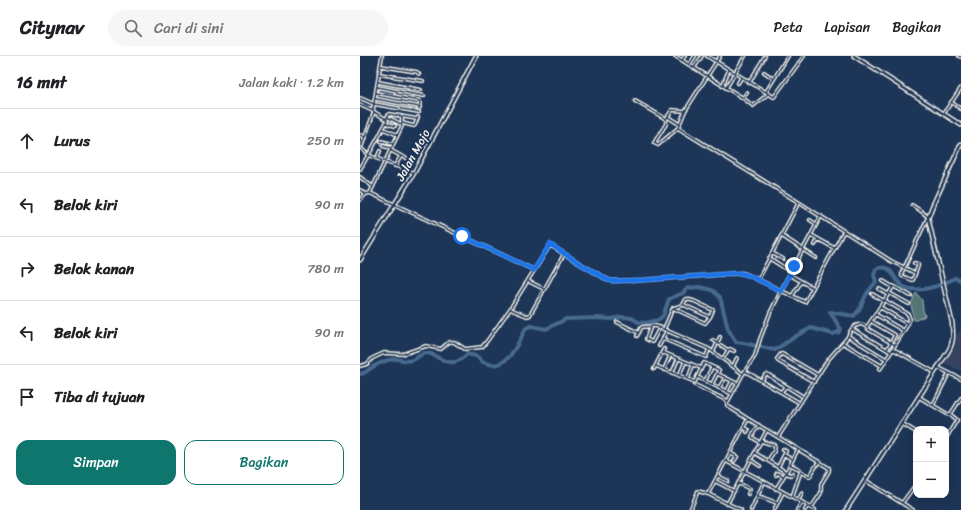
<!DOCTYPE html>
<html lang="id">
<meta charset="utf-8">
<style>
body{margin:0;font-family:Sriracha,sans-serif;background:#f6f6f6;color:#202124}
.controls{position:absolute;right:12px;bottom:12px;display:grid;overflow:hidden;border-radius:8px;box-shadow:0 4px 16px #0002}
.controls button{width:36px;height:36px;display:grid;place-items:center;padding:0;border:0;border-bottom:1px solid #e0e0e0;background:#fff;color:#202124;font:20px sans-serif}
.stop{position:absolute;width:12px;height:12px;margin:-9px;border:3px solid #1a73e8;border-radius:50%;background:#fff}
.stop.end{background:#1a73e8;border-color:#fff;box-shadow:0 1px 4px #0008}
.list{margin:0;padding:0;list-style:none}
h2{display:flex;justify-content:space-between;align-items:center;height:52px;margin:0;padding:0 16px;font-size:17px}
h2 small{font-size:13px;font-weight:400;color:#757577}
.list li{display:grid;grid-template-columns:26px 1fr auto;gap:12px;align-items:center;box-sizing:border-box;height:64px;padding:0 16px;border-top:1px solid #e0e0e0}
.list b{display:block;font-size:15px;white-space:nowrap}
.list em{font-size:13px;font-style:normal;color:#757577}
.actions{display:flex;gap:8px;padding:12px 16px}
.actions a{flex:1;padding:9px 0;border:1px solid #0f766e;border-radius:12px;text-align:center;font-size:14px;color:#0f766e}
.actions .main{background:#0f766e;color:#fff}
.icon{flex:none;width:22px;height:22px;fill:none;stroke:currentColor;stroke-width:2;stroke-linecap:round;stroke-linejoin:round}
.map{position:relative;flex:none;width:601px;height:454px;overflow:hidden}
header{display:flex;align-items:center;gap:24px;box-sizing:border-box;height:56px;padding:0 20px;background:#fff;border-bottom:1px solid #e0e0e0}
header strong{font-size:19px}
nav{display:flex;gap:22px;margin-inline-start:auto;font-size:14px}
.search{width:280px;height:36px;background:#f6f6f6;display:flex;align-items:center;gap:10px;box-sizing:border-box;padding:0 14px;border-radius:22px;color:#757577;font-size:15px}
main{display:flex}
aside{flex:1;background:#fff}
.map>svg:first-child{display:block}
.built{fill:#344361}
.green{fill:#527474;stroke:#a3b2ae}
.lines{fill:none;stroke-linecap:round;stroke-linejoin:round}
.river{stroke:#476a8e;stroke-width:4}
.street-casing{stroke:#f4f1e8;stroke-width:4.5}
.secondary-casing{stroke:#f4f1e8;stroke-width:5.5}
.street{stroke:#1d3557;stroke-width:1.5}
.secondary{stroke:#1d3557;stroke-width:2.5}
.route{stroke:#1a73e8;stroke-width:5}
.labels{text-anchor:middle;dominant-baseline:central;stroke-width:4;stroke-linejoin:round;paint-order:stroke}
.street-label{font-size:12px;fill:#f4f1e8;stroke:#1d3557}
</style>
<header>
<strong>Citynav</strong>
<div class="search"><svg class="icon" aria-label="search" viewBox="0 0 24 24"><circle cx="10" cy="10" r="6"/><path d="M15 15l6 6"/></svg>Cari di sini</div>
<nav><a>Peta</a><a>Lapisan</a><a>Bagikan</a></nav>
</header>
<main>
<aside>
<h2>16 mnt<small>Jalan kaki · 1.2 km</small></h2>
<ul class="list">
<li><svg class="icon" aria-label="ahead" viewBox="0 0 24 24"><path d="M12 20V5M6 11l6-6 6 6"/></svg><div><b>Lurus</b></div><em>250 m</em></li>
<li><svg class="icon" aria-label="left" viewBox="0 0 24 24"><path d="M17 20v-9H6M10 6l-5 5 5 5"/></svg><div><b>Belok kiri</b></div><em>90 m</em></li>
<li><svg class="icon" aria-label="right" viewBox="0 0 24 24"><path d="M7 20v-9h11M14 6l5 5-5 5"/></svg><div><b>Belok kanan</b></div><em>780 m</em></li>
<li><svg class="icon" aria-label="left" viewBox="0 0 24 24"><path d="M17 20v-9H6M10 6l-5 5 5 5"/></svg><div><b>Belok kiri</b></div><em>90 m</em></li>
<li><svg class="icon" aria-label="arrive" viewBox="0 0 24 24"><path d="M6 21V4h12l-3 4 3 4H6"/></svg><div><b>Tiba di tujuan</b></div></li>
</ul>
<div class="actions"><a class="main">Simpan</a><a>Bagikan</a></div>
</aside>
<div class="map">
<svg width="601" height="454" viewBox="0 0 601 454">
<rect width="100%" height="100%" fill="#1d3557"/>
<filter id="ink" filterUnits="userSpaceOnUse"><feTurbulence type="fractalNoise" baseFrequency=".025" numOctaves="2"/><feDisplacementMap in="SourceGraphic" scale="8" xChannelSelector="R" yChannelSelector="G"/><feConvolveMatrix kernelMatrix="1 2 1 2 8 2 1 2 1" color-interpolation-filters="sRGB"/></filter>
<g filter="url(#ink)">
<!-- built -->
<path class="built" d="M601 273V315L581 306Z"/>
<!-- green -->
<path class="green" d="M556 237 562 244 563 254 565 260 556 264H554L551 248Z"/>
<g class="lines">
<!-- river -->
<path class="river" d="M0 318 4 317C12 311 23 304 34 303 40 302 45 307 52 304 56 303 61 298 65 297 70 297 74 299 77 301 89 308 97 309 107 298 110 299 113 299 116 300 119 302 121 305 123 306 147 318 157 288 166 272L171 270 186 273 206 263 238 262 251 263 262 261 272 262 278 266 286 267 298 264 303 260 309 243 323 237 328 232 339 231 352 234 360 241 368 273 376 286 384 287 415 294 436 280 451 272 473 278 479 276 480 272 470 256 494 260 499 254 507 237 516 226 514 218 516 213C533 206 532 224 544 231 559 238 582 229 595 222L601 224"/>
<defs>
<path id="street" d="M22 0 13 53 14 56 1 92 8 99 54 117
M315 0 383 42 393 50 408 38
M347 0 414 41 444 0
M599 0 601 1
M322 4 325 0
M329 9 335 0
M21 10 57 16 59 18
M334 12 342 0
M404 16 414 23
M19 18 63 25
M18 26 61 34
M378 27 381 22
M389 27 405 0
M362 30C365 24 366 20 369 14
M17 31 64 40
M366 32 385 0
M406 36 428 0
M16 37 60 45 59 53
M0 42 14 48 59 56
M383 42 387 36
M16 43 60 51
M275 45 306 63
M591 46 601 53
M0 49 13 55
M325 55 312 54 306 63V68L294 87 298 89 318 72 325 55 360 0
M14 56 26 63
M584 57 601 32
M42 60V67L54 70 55 69 58 61
M308 61 319 68
M26 67 35 70
M318 72 435 144 531 205 555 217
M23 73 38 79
M0 79 5 81
M21 85 33 88
M23 90 31 92
M30 94 41 100
M17 102 20 95
M35 110 41 100 50 104 45 113
M0 113 13 91 26 67 27 64 26 63 29 58 57 63
M0 121 13 131
M0 134 5 138
M10 137 174 214
M10 137 42 70 41 68 27 61
M0 144 6 138 10 137
M552 149 561 155 568 161
M450 164 456 168
M451 179 474 192
M422 180 456 202
M455 189 458 183
M412 197 423 203
M409 202 431 216
M554 207 558 208V210L553 224H552L542 220V216L547 206 567 163
M430 219 453 232
M398 224 438 148
M168 225 184 233
M533 231V230L551 240
M519 233 528 238
M529 237 549 248
M512 238 524 245
M432 240 441 226
M524 244 548 258 550 263 548 267
M324 249 350 261
M520 251 548 268 535 289
M150 253 167 260 170 259 204 198
M515 258 544 275
M511 265 535 279 531 286
M257 266 279 277
M291 270 286 283 292 286 300 271
M507 271 508 273 535 289 533 293 574 316
M304 273 313 252 323 249 326 243 334 245 353 254 350 261 345 267 313 252
M492 273 531 296
M307 274 303 282 306 284 346 301 349 293
M277 280 281 272 282 271 296 270 349 293 383 318
M488 280 526 303
M353 284 368 294 363 303
M483 287 522 310 533 293
M299 290 303 283
M527 293 531 287
M368 294 370 293 374 295
M302 296 341 312
M353 296 360 281
M0 310 7 308 13 302 24 297 43 298 66 290 81 293 89 286H94L105 293 122 291 127 285 150 253 190 189 219 207 248 224 252 225 284 224 382 217 388 219 445 246 484 175
M296 310 335 326 337 321 372 338
M373 310 377 302
M577 311 601 323
M294 313 304 293
M520 313 522 310
M304 314 310 300
M385 315 438 346
M312 317 318 303
M358 318 378 328
M319 320 325 306
M337 321 344 307 359 314 352 328
M328 323 333 309
M402 324 405 319 407 318 442 340
M345 325 352 311
M454 326 418 305 417 303 421 298H422L458 319
M335 329 368 345
M359 332 365 322
M367 335 372 325
M421 336 426 330
M559 341 589 359 592 356 601 342
M573 349 589 317
M388 363 469 412V415L461 428V437L451 452
M541 367 556 376
M399 369 394 376 392 381 400 387
M384 372 388 374 387 376
M418 381 467 305 487 282 491 274 495 270 501 268 507 271 533 231 523 225
M586 382 597 364 590 358
M401 385 414 389 415 391 414 395 408 405
M370 397 377 401 374 405
M395 397 426 416
M424 399 432 403
M391 404 400 410
M366 405 438 444 455 454
M431 409 439 413 441 415 432 441
M418 411 426 395 423 393
M441 416 449 420H450L459 405
M425 417 431 419 433 417
M416 419 417 417 423 420
M358 420 368 425
M505 424 553 454
M355 425 374 435
M378 427 390 433 388 438
M416 433 428 413 438 393
M398 440 404 442 417 447
M438 444 442 437
M542 447 556 428
M367 448 407 374
M330 454 338 435 348 438
M381 454 348 438 388 363 369 351 367 349V347L383 318 395 300 400 283 410 257 426 225 461 160
M391 454 404 426
M414 454 423 436
M437 454 442 446
M445 454 448 450"/>
<path id="secondary" d="M494 0 601 69
M0 204 54 117 116 0
M486 454 589 294C594 285 593 276 592 266L568 162 572 151 601 88"/>
</defs>
<!-- street casing -->
<use href="#street" class="street-casing"/>
<!-- secondary casing -->
<use href="#secondary" class="secondary-casing"/>
<!-- street -->
<use href="#street" class="street"/>
<!-- secondary -->
<use href="#secondary" class="secondary"/>
</g>
</g>
<g class="lines" filter="url(#ink)">
<!-- route -->
<path class="route" d="M102 180 174 214 190 188 219 207 248 224 252 225 284 224 379 217 388 219 421 235 434 210"/>
</g>
<g class="labels">
<!-- street labels -->
<g class="street-label">
<text transform="translate(53 99) rotate(-61)">Jalan Mojo</text>
</g>
</g>
</svg>
<div class="controls">
<button>+</button>
<button>−</button>
</div>
<div class="stop" style="left:102px;top:180px"></div>
<div class="stop end" style="left:434px;top:210px"></div>
</div>
</main>
